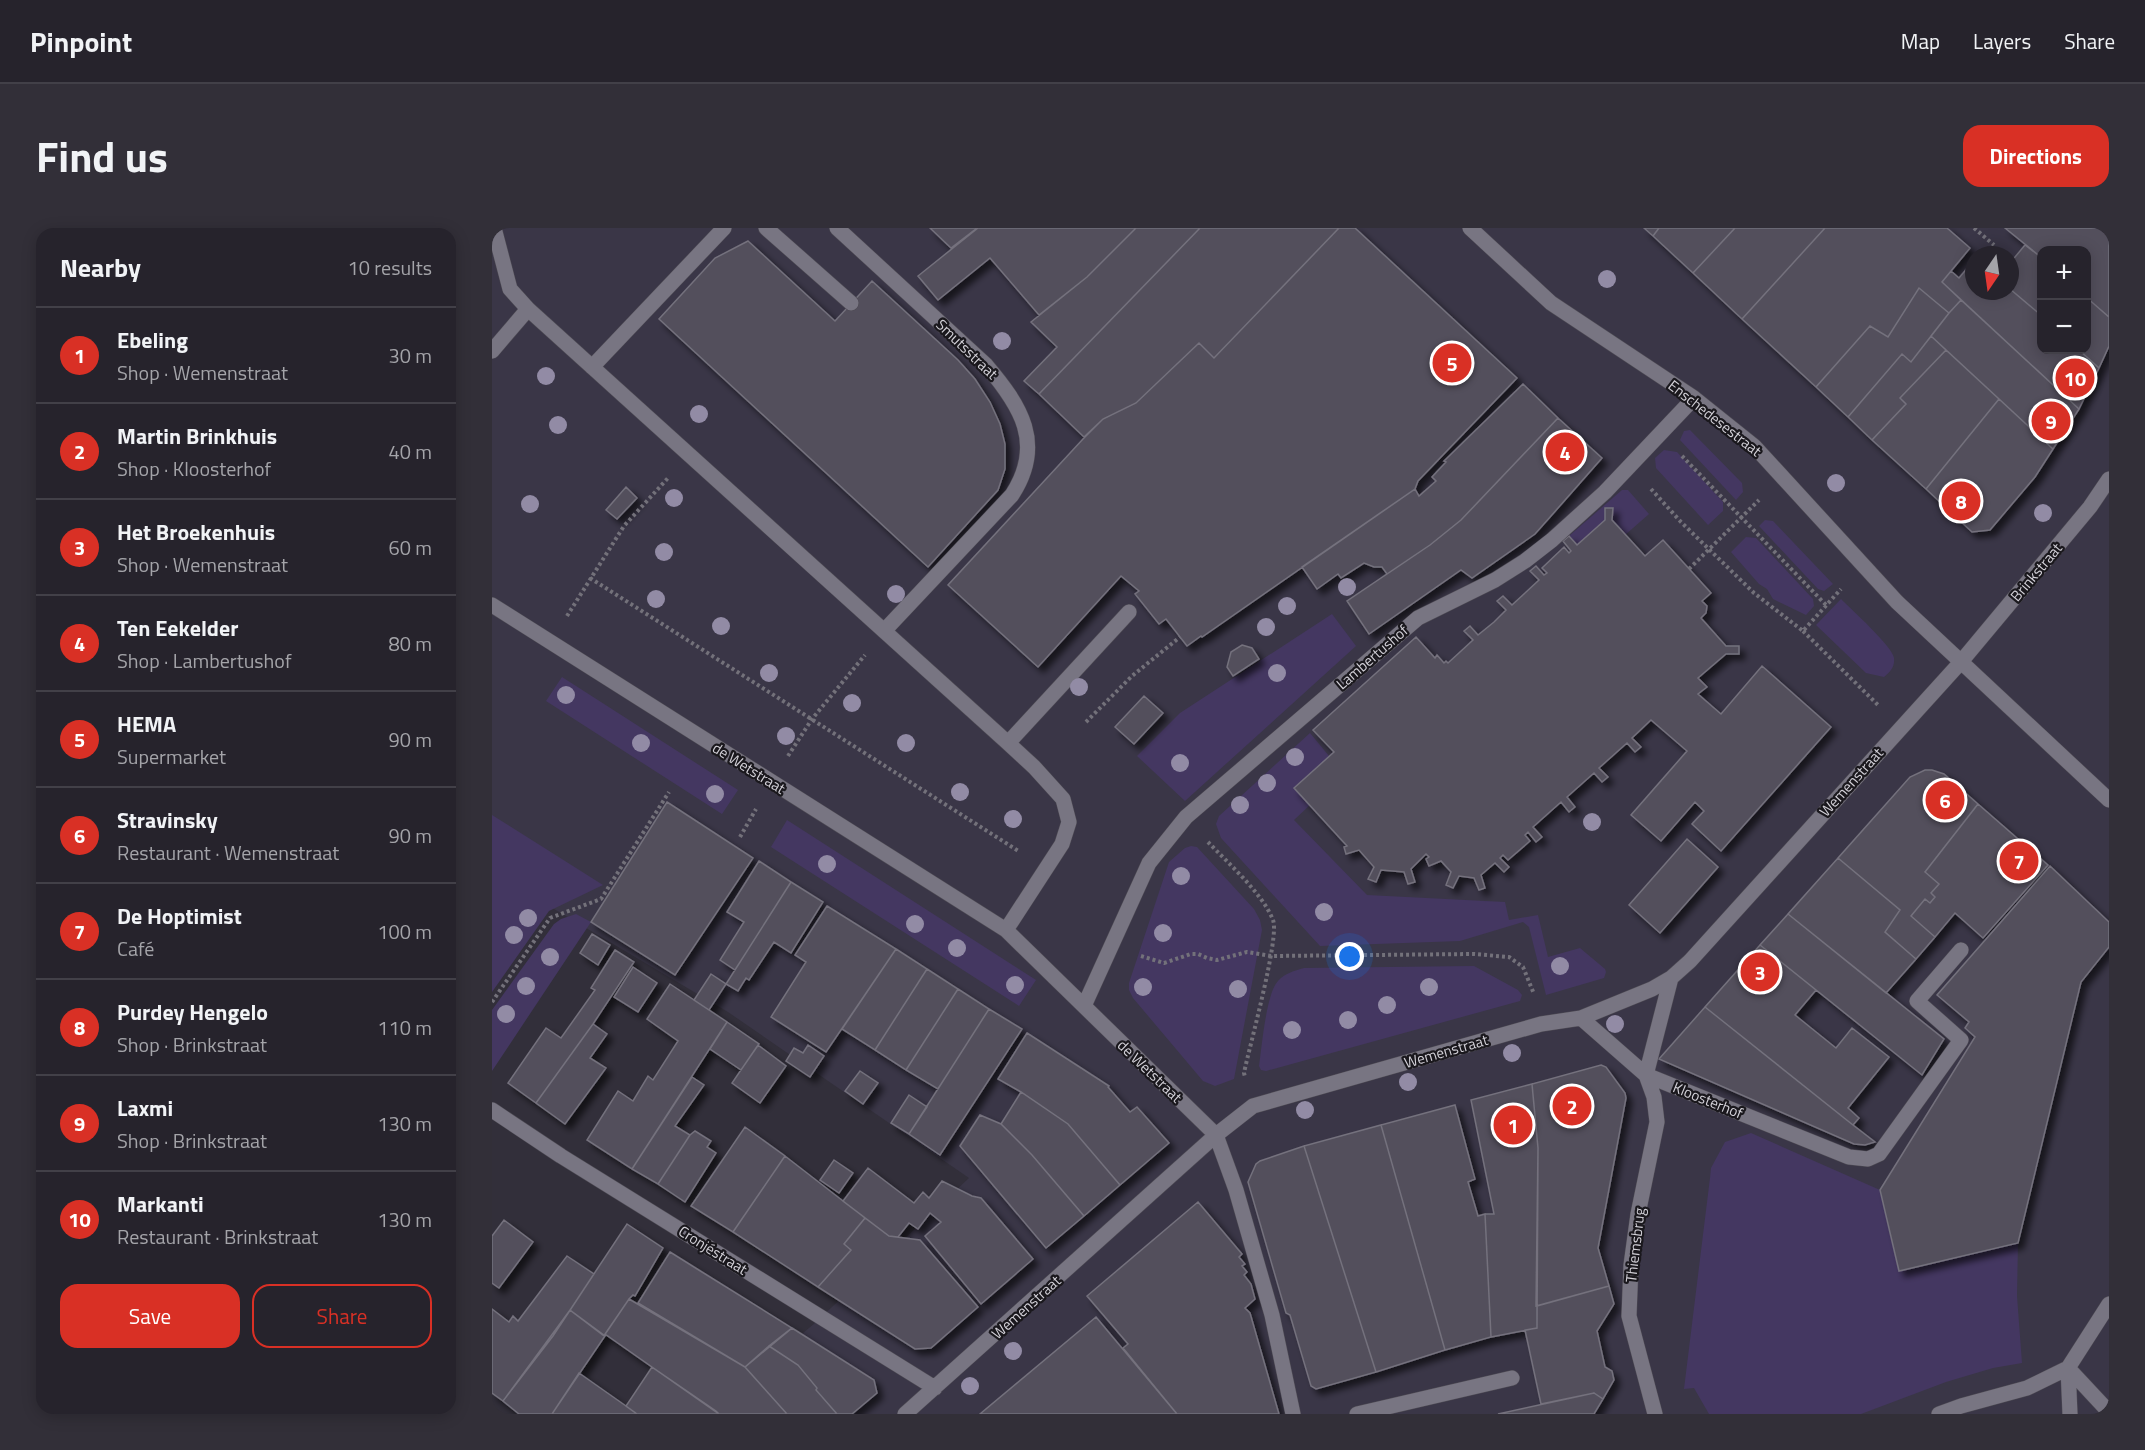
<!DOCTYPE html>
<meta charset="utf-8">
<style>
body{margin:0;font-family:"Titillium Web",sans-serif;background:#322f38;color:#f1f3f6}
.controls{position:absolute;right:18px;top:18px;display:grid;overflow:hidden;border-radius:12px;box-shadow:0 3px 15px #0003}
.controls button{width:54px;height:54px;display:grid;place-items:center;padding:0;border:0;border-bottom:2px solid #424048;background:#26232c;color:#f1f3f6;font:30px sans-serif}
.compass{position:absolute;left:1473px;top:18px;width:54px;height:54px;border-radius:50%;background:#26232c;box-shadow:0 3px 15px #0003;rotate:193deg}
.you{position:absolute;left:858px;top:729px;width:21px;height:21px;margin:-15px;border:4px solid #fff;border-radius:50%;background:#1a73e8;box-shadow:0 0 0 9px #1a73e833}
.badge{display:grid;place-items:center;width:39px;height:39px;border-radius:50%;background:#d93025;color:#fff;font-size:20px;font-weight:700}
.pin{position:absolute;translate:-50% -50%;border:3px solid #fff;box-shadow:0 2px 6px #0006}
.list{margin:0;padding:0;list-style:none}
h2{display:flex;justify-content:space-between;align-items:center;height:78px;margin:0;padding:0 24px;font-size:26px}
h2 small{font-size:20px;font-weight:400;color:#a4a4a9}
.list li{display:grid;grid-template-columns:39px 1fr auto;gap:18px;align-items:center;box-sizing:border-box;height:96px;padding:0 24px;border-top:2px solid #424048}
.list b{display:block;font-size:22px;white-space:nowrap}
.list p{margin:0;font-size:20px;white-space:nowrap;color:#a4a4a9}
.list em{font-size:20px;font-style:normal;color:#a4a4a9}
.actions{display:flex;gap:12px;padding:18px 24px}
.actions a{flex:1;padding:14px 0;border:2px solid #d93025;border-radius:18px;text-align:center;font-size:21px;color:#d93025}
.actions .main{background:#d93025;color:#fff}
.map{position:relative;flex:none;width:1617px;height:1186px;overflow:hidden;border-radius:18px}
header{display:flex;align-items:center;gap:36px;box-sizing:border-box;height:84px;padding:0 30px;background:#26232c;border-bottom:2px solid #424048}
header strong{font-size:28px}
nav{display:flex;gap:33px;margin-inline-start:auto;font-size:21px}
.intro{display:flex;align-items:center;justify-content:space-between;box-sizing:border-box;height:144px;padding:0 36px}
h1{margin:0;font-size:42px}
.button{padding:15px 27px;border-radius:18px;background:#d93025;color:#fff;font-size:21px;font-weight:700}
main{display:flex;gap:36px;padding:0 36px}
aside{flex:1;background:#26232c;border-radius:18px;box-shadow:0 3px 15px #0003}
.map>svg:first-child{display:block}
.built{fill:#3a3647;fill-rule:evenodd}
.green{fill:#443761}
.building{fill:#53505c;stroke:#74717d;stroke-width:1.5;filter:url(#shadow)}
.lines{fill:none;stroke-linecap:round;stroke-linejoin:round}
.minor-casing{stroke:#4e4b54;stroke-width:16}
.path{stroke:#73717a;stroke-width:4;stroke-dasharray:3 3;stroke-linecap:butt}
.minor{stroke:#787582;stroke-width:15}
.tree{fill:#928ba5}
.labels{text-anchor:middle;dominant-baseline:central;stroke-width:4.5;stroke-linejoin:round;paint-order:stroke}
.street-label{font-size:15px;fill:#d3d1d8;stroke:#1a181d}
</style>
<header>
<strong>Pinpoint</strong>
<nav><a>Map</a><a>Layers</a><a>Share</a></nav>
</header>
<div class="intro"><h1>Find us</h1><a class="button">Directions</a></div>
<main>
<aside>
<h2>Nearby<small>10 results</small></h2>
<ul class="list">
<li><span class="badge">1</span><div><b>Ebeling</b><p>Shop · Wemenstraat</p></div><em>30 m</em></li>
<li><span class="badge">2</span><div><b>Martin Brinkhuis</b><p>Shop · Kloosterhof</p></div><em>40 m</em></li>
<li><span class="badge">3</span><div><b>Het Broekenhuis</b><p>Shop · Wemenstraat</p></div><em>60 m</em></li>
<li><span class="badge">4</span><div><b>Ten Eekelder</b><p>Shop · Lambertushof</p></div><em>80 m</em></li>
<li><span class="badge">5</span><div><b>HEMA</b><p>Supermarket</p></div><em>90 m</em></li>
<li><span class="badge">6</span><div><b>Stravinsky</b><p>Restaurant · Wemenstraat</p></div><em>90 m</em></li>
<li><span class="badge">7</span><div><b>De Hoptimist</b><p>Café</p></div><em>100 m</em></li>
<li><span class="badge">8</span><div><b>Purdey Hengelo</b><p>Shop · Brinkstraat</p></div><em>110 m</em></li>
<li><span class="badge">9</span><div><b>Laxmi</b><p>Shop · Brinkstraat</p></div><em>130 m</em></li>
<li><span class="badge">10</span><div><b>Markanti</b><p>Restaurant · Brinkstraat</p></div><em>130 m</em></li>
</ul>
<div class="actions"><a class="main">Save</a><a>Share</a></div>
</aside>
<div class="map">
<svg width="1617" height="1186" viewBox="0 0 1617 1186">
<defs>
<filter id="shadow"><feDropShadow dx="5.5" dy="5.5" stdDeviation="3" flood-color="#0009"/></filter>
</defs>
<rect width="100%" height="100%" fill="#322f3a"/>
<!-- built -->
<path class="built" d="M0 0H1617V1186H214L323 1095 477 950 236 784 57 678 0 639ZM1550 22H1594V122H1550ZM1482 27H1518V63H1482Z"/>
<!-- green -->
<path class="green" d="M1198 202 1250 255 1251 264 1244 272 1188 212 1192 203Z
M1172 222 1185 224 1231 274V283L1216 297 1164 240 1163 230Z
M1130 262H1136L1157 286 1133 307 1120 292 1121 280H1114L1113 292 1085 317 1077 308Z
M1273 292 1281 293 1341 356 1332 363 1326 361 1267 298Z
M1254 309 1264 310 1321 371 1322 378 1314 387 1281 371 1275 361 1267 356 1239 324Z
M1349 371C1359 381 1401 419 1402 430 1403 439 1398 444 1392 449L1374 445 1324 397Z
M840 386 864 418 693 573 645 528 688 485Z
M70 449 246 562 230 586 54 473Z
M818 505 837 528 818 577 802 592 875 667 1013 674 1017 692 1046 687 1056 729 1088 720 1113 741 1114 744 1112 750 1054 767 1037 699 1031 694 968 713 828 718 729 610 724 596 727 588Z
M0 587 111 657 57 683 0 764Z
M295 592 544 752 527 778 279 619Z
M699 618 705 619 762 681 768 692 770 702 742 851 723 858 711 853 641 770 637 762V755L677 634 693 620Z
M84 686 99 694 0 843V782L62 696 69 691Z
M982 738 1026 762 1030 767 1028 773 774 843 769 842 767 838C770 818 774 766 786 753 793 745 802 743 812 740Z
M1259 905 1388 962 1407 1043 1526 1015 1525 1068 1530 1135 1501 1140 1454 1154 1369 1186H1217L1202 1160 1192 1161 1218 950 1219 940 1233 914Z"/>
<!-- building -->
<path class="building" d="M438 0H485L459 20Z
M486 0H644L595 49 547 87 498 30 446 72 426 48Z
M644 0H708L547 166 532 153 565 119 539 94 595 49Z
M708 0H847L722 130 707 115 644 175 611 191 592 209 547 166Z
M847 0H863L1025 150 926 253 923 261 710 409 709 408 695 418 674 391 667 396 643 366 647 363 629 348 546 439 456 357 591 211 611 191 644 175 707 115 722 130Z
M1152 0H1167L1161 8Z
M1167 0H1243L1201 45 1161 8Z
M1243 0H1333L1250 91 1201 45Z
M1333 0H1455L1478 20 1450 54 1469 72 1457 85 1427 60 1396 109 1378 98 1324 159 1250 91Z
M1513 0H1617V89L1594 69V22H1550V30Z
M256 13 343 93 380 53 466 132 483 151 498 174 508 196 513 216V241L506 262 436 339 167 91 223 30Z
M1533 17 1550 30V88L1518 61V35Z
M1482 32V63H1518V61L1550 88V122H1587L1607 140 1587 181 1450 54 1459 43 1467 50Z
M1427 60 1457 85 1419 134 1410 126 1356 189 1324 159 1378 98 1396 109Z
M1594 69 1617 89V118L1607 140 1587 122H1594Z
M1469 72 1587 181 1561 221 1439 108 1457 85Z
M1439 108 1454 122 1408 170 1414 176 1380 212 1356 189 1410 126 1419 134Z
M1454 122 1507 171 1434 261 1380 212 1414 176 1408 170Z
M1031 156 1066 190 969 292 938 317 895 346 890 339H882L872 335 849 350 846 346 825 361 810 339 923 261 927 268 944 253 940 249 954 234 952 233Z
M1507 171 1561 221 1543 249 1498 302 1480 304 1434 261Z
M1066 190 1110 230 1059 288 1043 306 980 350 969 342 877 406 855 373 938 317 969 292Z
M134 259 145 270 125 291 114 282Z
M1113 280H1121L1120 292 1153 328 1171 312 1219 365 1210 373 1215 378 1214 385 1209 390 1234 418H1247V426H1234L1206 450 1215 459 1206 466 1229 486 1270 438 1339 499 1229 623 1200 596 1212 583 1203 574 1169 613 1139 587 1195 523 1159 492 1140 510 1149 519 1143 524 1135 515 1107 540 1116 549 1110 554 1102 545 1075 569 1083 579 1077 584 1069 574 1041 599 1050 609 1044 614 1036 604 1033 607 1038 613 1016 632 1011 627 1008 630 1017 639 1012 644 1003 635 989 647 993 660 987 662 982 650 967 648 961 660 954 657 959 644 949 633 937 638 934 631 937 629 934 626 919 641 923 654 916 656 912 644 889 642 884 654 876 651 882 639 867 622 854 626 852 619 855 618 802 560 842 524 821 502 924 409 943 430 945 427 952 435 954 433 956 435 981 412 972 403 978 398 986 407 1002 394 1014 382 1005 373 1011 368 1020 377 1047 352 1038 343 1044 338 1052 347 1055 345 1050 340 1072 319 1077 325 1079 323 1071 313 1077 308 1085 317 1113 292Z
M750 417 760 420 767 431 741 448 735 439 739 424Z
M652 468 671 485 642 516 623 499Z
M1433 542H1440L1452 546 1486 576 1433 644 1447 656 1439 665 1443 669 1438 675 1433 671 1419 688 1443 709 1424 731 1393 704 1408 682 1346 630 1418 549Z
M175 574 261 630 183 747 99 694Z
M1486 576 1556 637 1491 710 1463 685 1443 709 1419 688 1433 671 1438 675 1443 669 1439 665 1447 656 1433 644Z
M1195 611 1226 639 1168 705 1137 677Z
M1346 630 1408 682 1393 704 1424 731 1394 765 1296 686Z
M267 633 299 654 243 742 228 732 252 694 235 684Z
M1558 638 1617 694V719L1589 754 1526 1015 1407 1043 1388 962 1483 809 1473 800 1477 794 1445 767Z
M299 654 331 674 299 725 282 714 257 752 254 750 246 763 234 756Z
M335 678 404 721 334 824 279 789 314 734 303 727Z
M1296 686 1452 811 1430 847 1268 717Z
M100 706 118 717 106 737 88 725Z
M1268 717 1324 762 1303 787 1344 820 1360 800 1397 829 1356 880 1367 890 1361 897 1213 779Z
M404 721 435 741 383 822 350 801Z
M123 722 142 734 101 796 44 875 16 855 54 800 69 810 103 762 99 760Z
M141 739 165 755 146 784 122 769Z
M435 741 466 761 414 842 383 822Z
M219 746 234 756 217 782 202 772Z
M178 756 235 794 140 941 95 912 126 863 141 873 156 848 161 852 186 813 155 791Z
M466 761 497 781 446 861 414 842Z
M1213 779 1361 897 1383 914 1373 917 1362 916 1167 831Z
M497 781 530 801 448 927 417 906Z
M235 794 267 816 249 842 218 821Z
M101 796 115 806 98 830 114 840 73 896 44 875Z
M535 805 617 858 616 859 638 884 645 879 677 915 628 957 576 896 529 864 506 851Z
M266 817 294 838 268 875 240 855Z
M316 817 332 828 318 849 294 833 302 820 311 825Z
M1109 837 1114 839 1133 865 1134 870 1106 1020 1117 1058 1044 1078 1046 920 1040 856Z
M368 843 386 855 371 876 353 863Z
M200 849 212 857 183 898 198 907 166 956 140 941Z
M1040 856 1046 920 1045 1100 999 1109 993 986H1002L979 872Z
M529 864 576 896 628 957 592 988 540 927 509 896Z
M417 867 435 879 417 906 399 895Z
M963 877 983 951 976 954 986 988 993 986 999 1109 953 1122 889 897Z
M488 887 509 896 540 927 592 988 554 1020 468 918Z
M889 897 953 1122 884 1144 812 918Z
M253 899 293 928 241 1004 199 978Z
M203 903 219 913 215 919 224 925 193 974 166 956 198 907Z
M812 918 884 1144 824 1161 819 1158 798 1087 794 1085 756 954 764 936 768 933Z
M293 928 373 990 352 1016 359 1022 326 1059 241 1004Z
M342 932 361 945 347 965 328 952Z
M376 940 422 975 431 964 437 970 450 953 480 968 489 970 541 1031 489 1076 433 1008 449 994 438 985 426 1001 417 995 406 1009 397 1008 351 973Z
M706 974 750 1026 747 1029 753 1036 750 1038 755 1044 752 1047 759 1056 763 1071 753 1080 758 1085 787 1186H685L631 1120 636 1116 595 1068Z
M373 990 397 1008 428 1012 486 1079 439 1120 423 1121 326 1059 359 1022 352 1016Z
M12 992 41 1014 7 1060 0 1055V1008Z
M135 996 171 1020 143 1068 141 1067 137 1071 112 1108 78 1082Z
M178 1024 210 1044 300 1100 253 1139 146 1075Z
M75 1028 102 1046 61 1108 11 1173 0 1165V1081L17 1094 21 1088 26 1093Z
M1117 1058 1122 1076 1105 1103 1113 1139 1120 1143 1122 1152 1111 1171 1102 1165 1049 1176 1033 1102 1045 1100V1078Z
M137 1071 253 1139 295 1186H227L113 1106Z
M78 1082 113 1108 60 1186H27L11 1173Z
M604 1089 685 1186H488Z
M300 1100 382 1152 385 1165 360 1186H345L324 1162 325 1160 306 1137 277 1118Z
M277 1118 306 1137 325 1160 324 1162 345 1186H295L253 1139Z
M160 1139 224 1183 227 1186H145L134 1178Z
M87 1145 134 1178 145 1186H60Z
M1102 1165 1111 1171 1102 1186H1006Z"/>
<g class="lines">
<defs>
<path id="minor" d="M2 0 18 61 36 81 516 515 542 539 571 571 577 594 570 616 514 702
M274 0 359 75
M345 0 494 137C529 178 553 216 520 267L392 403
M978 0 1059 75 1202 170 1262 218 1405 374 1617 572
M0 123 36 81
M100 139 232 0
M0 377 514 702 724 907 744 962 780 1087 801 1186
M516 515 637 384
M592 778 657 635 694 589 926 390 1003 352 1033 333 1060 312 1113 264 1202 170
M1089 790 1154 847 1357 929 1376 931 1387 926 1469 812 1425 773 1469 722
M0 882 69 928 443 1160
M1576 1140 1617 1076
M1576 1140 1617 1184
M1576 1140 1578 1186
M413 1186 724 907 761 878 1049 796 1089 790 1160 761 1179 750 1198 733 1468 435 1598 279 1617 251
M865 1186 1020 1150
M1163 1186 1137 1088 1139 1037 1146 986 1165 894 1162 869 1154 847 1179 750
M1447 1186 1469 1178 1535 1160 1576 1140"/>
</defs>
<!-- minor casing -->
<use href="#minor" class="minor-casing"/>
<!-- path -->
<path class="path" d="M1482 0 1502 17
M1190 228 1334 377
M1159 261 1189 294 1262 365 1311 403 1349 361
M1197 341 1267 272
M98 350 528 624
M75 388 132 298 176 250
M1311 403 1387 478
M594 494 640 448 688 409
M296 528 320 491 373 427
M248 609 264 581
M716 614C736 635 771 666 781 692 788 709 757 820 752 845L753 849
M649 728 672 735 699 726H706L715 730 725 732 755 724 779 728 982 726 1017 729 1031 739 1042 766
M0 774 58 690 109 671 177 564"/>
<!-- minor -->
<use href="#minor" class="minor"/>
</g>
<!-- trees -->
<g class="tree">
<circle cx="1115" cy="51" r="9"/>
<circle cx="510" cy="113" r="9"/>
<circle cx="54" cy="148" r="9"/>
<circle cx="207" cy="186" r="9"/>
<circle cx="66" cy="197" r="9"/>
<circle cx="1344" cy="255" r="9"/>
<circle cx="182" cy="270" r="9"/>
<circle cx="38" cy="276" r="9"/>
<circle cx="1551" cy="285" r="9"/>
<circle cx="172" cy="324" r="9"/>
<circle cx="855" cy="359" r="9"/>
<circle cx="404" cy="366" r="9"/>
<circle cx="164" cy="371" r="9"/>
<circle cx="795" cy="378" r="9"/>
<circle cx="229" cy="398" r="9"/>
<circle cx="774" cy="399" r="9"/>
<circle cx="277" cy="445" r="9"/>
<circle cx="785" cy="445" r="9"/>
<circle cx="587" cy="459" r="9"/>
<circle cx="74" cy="467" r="9"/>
<circle cx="360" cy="475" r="9"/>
<circle cx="294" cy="508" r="9"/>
<circle cx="149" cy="515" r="9"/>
<circle cx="414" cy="515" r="9"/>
<circle cx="803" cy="529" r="9"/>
<circle cx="688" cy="535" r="9"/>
<circle cx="775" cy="555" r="9"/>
<circle cx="468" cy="564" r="9"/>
<circle cx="223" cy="566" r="9"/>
<circle cx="748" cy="577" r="9"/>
<circle cx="521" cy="591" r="9"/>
<circle cx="1100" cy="594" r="9"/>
<circle cx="335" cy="636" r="9"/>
<circle cx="689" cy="648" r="9"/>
<circle cx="832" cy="684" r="9"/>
<circle cx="36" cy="690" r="9"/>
<circle cx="423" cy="696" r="9"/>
<circle cx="671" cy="705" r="9"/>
<circle cx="22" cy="707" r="9"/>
<circle cx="465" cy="720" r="9"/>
<circle cx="58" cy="729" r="9"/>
<circle cx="1068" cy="738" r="9"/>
<circle cx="523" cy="757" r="9"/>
<circle cx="34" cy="758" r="9"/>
<circle cx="651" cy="759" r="9"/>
<circle cx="937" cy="759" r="9"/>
<circle cx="746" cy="761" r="9"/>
<circle cx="895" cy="777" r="9"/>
<circle cx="14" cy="786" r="9"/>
<circle cx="856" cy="792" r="9"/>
<circle cx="1123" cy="796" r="9"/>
<circle cx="800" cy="802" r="9"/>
<circle cx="1020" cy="825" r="9"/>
<circle cx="916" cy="854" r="9"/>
<circle cx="813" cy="882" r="9"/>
<circle cx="521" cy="1123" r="9"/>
<circle cx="478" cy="1158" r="9"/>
</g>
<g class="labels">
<!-- street labels -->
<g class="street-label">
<text transform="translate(475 121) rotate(44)">Smutsstraat</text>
<text transform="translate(1223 190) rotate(38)">Enschedesestraat</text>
<text transform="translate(1544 344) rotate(-50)">Brinkstraat</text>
<text transform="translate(880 429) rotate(-41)">Lambertushof</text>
<text transform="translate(257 540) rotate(32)">de Wetstraat</text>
<text transform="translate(1359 554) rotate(-48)">Wemenstraat</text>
<text transform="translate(954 823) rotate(-16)">Wemenstraat</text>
<text transform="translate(658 843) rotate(44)">de Wetstraat</text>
<text transform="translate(1216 872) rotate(22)">Kloosterhof</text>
<text transform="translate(1143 1017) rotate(-83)">Thiemsbrug</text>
<text transform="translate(221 1022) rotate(32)">Cronjéstraat</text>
<text transform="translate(534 1079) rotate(-42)">Wemenstraat</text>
</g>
</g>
</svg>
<div class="controls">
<button>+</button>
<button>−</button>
</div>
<svg class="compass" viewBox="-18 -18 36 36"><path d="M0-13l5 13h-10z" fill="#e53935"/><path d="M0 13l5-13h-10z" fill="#a4a4a9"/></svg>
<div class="you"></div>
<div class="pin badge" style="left:1021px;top:897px">1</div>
<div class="pin badge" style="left:1080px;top:878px">2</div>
<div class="pin badge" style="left:1268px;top:744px">3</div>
<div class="pin badge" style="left:1073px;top:224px">4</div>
<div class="pin badge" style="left:960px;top:135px">5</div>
<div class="pin badge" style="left:1453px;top:572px">6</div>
<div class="pin badge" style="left:1527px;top:633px">7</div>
<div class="pin badge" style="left:1469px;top:273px">8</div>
<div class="pin badge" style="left:1559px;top:193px">9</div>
<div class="pin badge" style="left:1583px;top:150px">10</div>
</div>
</main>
